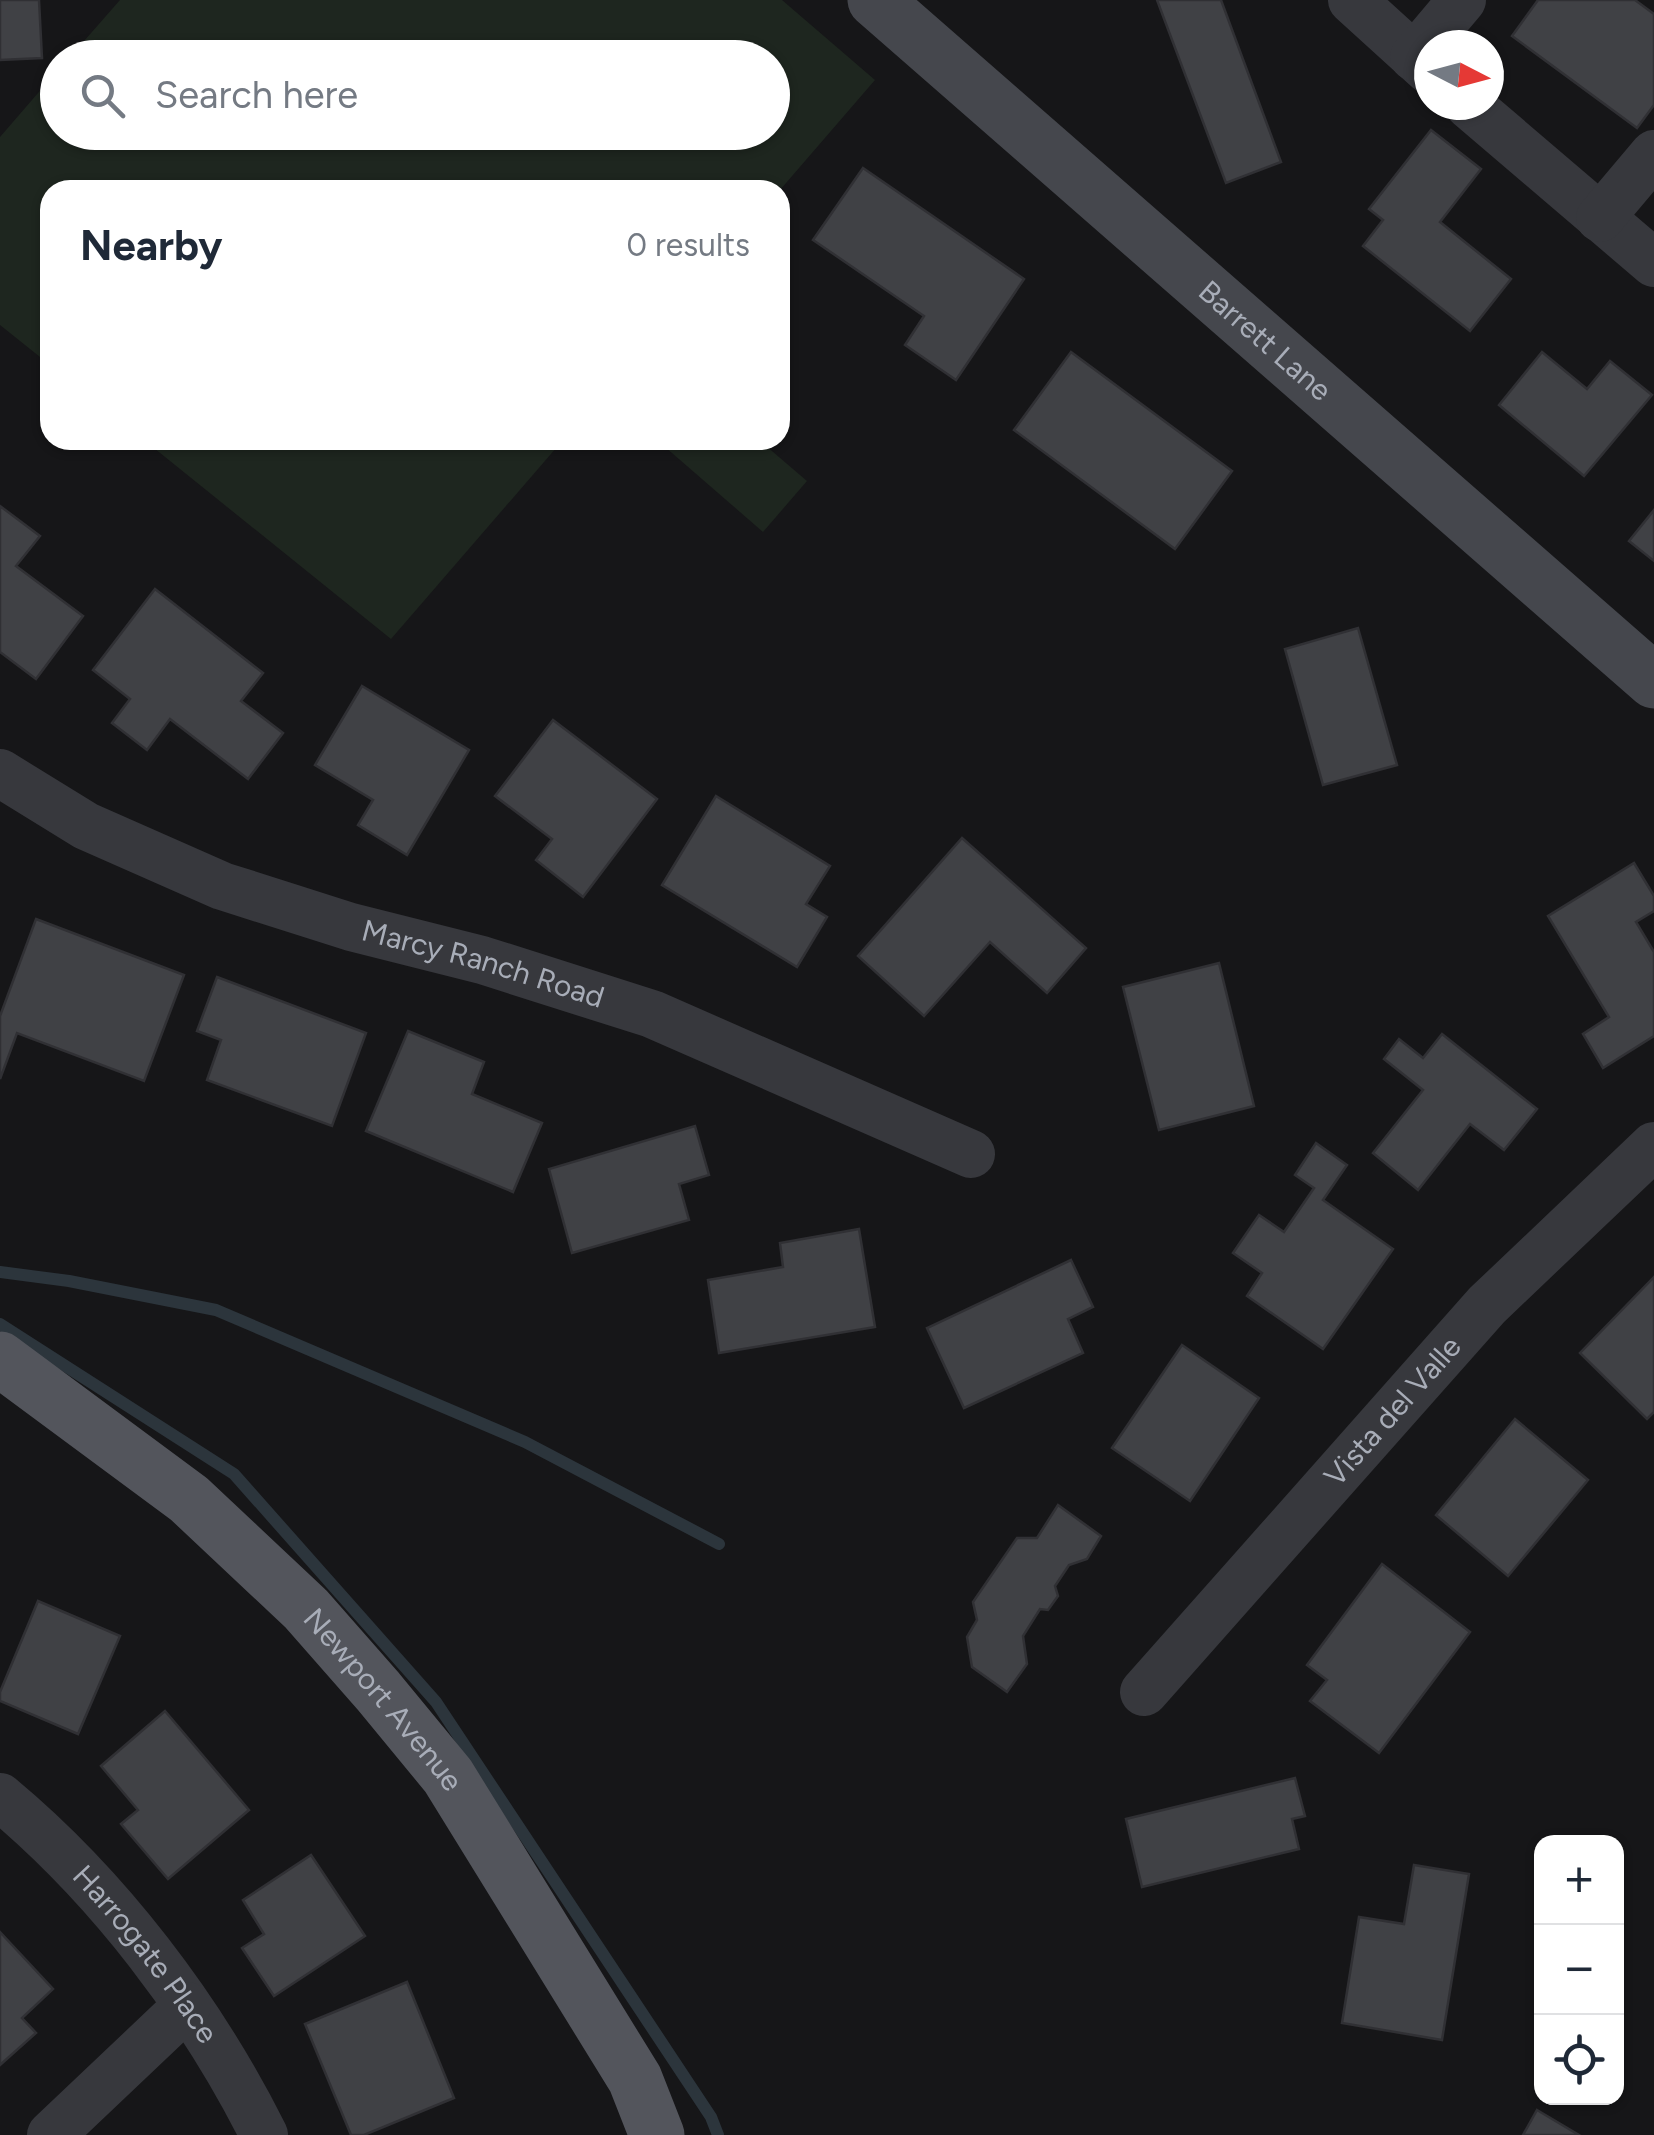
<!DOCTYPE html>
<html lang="en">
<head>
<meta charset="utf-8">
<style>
	:root { --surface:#fff; --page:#f6f6f7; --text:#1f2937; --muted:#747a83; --line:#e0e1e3 }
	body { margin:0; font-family:Figtree,sans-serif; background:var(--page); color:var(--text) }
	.controls { position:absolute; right:30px; bottom:30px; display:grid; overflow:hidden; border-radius:20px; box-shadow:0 2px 8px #0004 }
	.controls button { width:90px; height:90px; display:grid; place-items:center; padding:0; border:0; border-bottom:2px solid var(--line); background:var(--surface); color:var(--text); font:50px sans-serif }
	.compass { position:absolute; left:1414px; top:30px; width:90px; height:90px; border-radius:50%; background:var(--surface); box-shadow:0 2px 8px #0004; rotate:96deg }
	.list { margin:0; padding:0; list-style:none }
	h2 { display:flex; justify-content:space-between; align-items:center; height:130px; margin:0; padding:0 40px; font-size:42px }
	h2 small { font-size:32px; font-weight:400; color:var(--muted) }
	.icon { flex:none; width:55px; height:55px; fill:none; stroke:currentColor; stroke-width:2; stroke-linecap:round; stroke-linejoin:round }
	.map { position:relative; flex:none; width:1654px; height:2135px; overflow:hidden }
	.search { position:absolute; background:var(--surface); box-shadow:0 2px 8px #0004; left:40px; top:40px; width:750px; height:110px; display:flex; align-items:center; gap:25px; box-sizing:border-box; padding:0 35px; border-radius:55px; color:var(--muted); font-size:38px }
	.panel { position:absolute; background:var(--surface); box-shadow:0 2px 8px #0004; left:40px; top:180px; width:750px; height:270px; border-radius:30px }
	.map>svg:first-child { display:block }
	.green { fill:#1e261f }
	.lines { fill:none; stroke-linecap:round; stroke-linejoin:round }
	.stream { stroke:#2c353c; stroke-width:12 }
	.building { fill:#404145; stroke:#303034; stroke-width:2.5 }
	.street { stroke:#37383d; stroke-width:48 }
	.secondary { stroke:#45474d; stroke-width:55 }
	.primary { stroke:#53555c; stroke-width:55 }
	.labels { text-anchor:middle; stroke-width:8; stroke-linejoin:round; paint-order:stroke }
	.street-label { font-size:30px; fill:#a8adb8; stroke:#111113 }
</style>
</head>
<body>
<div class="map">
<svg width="1654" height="2135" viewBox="0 0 1654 2135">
	<rect width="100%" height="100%" fill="#161618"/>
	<g class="green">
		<path d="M120 0H782L875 80 780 190H50V365L0 325V137L57 71 58 132H772V58L70 57Z"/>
		<path d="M144 440H563L391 639Z"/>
		<path d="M657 440H759L807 481 763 532Z"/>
	</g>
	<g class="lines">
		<g class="stream">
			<path d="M0 1272 69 1281 216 1310 525 1442 719 1544"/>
			<path d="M0 1324 234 1474 436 1702 711 2117 718 2135"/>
		</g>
	</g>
	<g class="building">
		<path d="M0 0H39L42 58 0 60Z"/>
		<path d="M1157 0H1221L1281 162 1226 183Z"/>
		<path d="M1538 0H1635L1654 14V105L1637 128 1512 36Z"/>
		<path d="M1431 130 1481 169 1440 222 1511 279 1470 331 1363 246 1383 220 1369 209Z"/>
		<path d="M863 168 1024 279 956 380 905 345 924 316 813 240Z"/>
		<path d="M1071 352 1232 471 1175 549 1014 430Z"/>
		<path d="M1542 352 1587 389 1610 361 1652 395 1584 476 1499 405Z"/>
		<path d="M0 506 40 536 16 566 83 616 36 679 0 652Z"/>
		<path d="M1654 510V561L1629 541Z"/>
		<path d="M155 589 263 673 241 701 283 733 248 779 170 719 147 750 112 723 130 699 93 670Z"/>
		<path d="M1358 628 1397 765 1323 785 1285 649Z"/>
		<path d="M362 686 469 750 407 855 358 825 373 800 315 765Z"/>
		<path d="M553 720 657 799 583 897 536 860 552 839 495 796Z"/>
		<path d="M716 796 830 866 806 904 827 917 797 967 662 885Z"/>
		<path d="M962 838 1086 948 1047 993 990 942 924 1016 858 956Z"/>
		<path d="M1634 863 1654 896V911L1636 922 1654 952V1036L1603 1068 1583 1034 1609 1017 1548 916Z"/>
		<path d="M36 919 184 975 144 1081 17 1033 0 1079V1016Z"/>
		<path d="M1219 963 1254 1106 1159 1130 1123 987Z"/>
		<path d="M217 977 366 1033 332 1126 207 1080 221 1040 197 1031Z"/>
		<path d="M408 1031 484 1062 472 1094 542 1123 513 1192 366 1131Z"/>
		<path d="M1442 1034 1537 1109 1504 1150 1470 1124 1418 1190 1373 1153 1423 1090 1384 1059 1399 1039 1423 1058Z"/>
		<path d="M695 1126 709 1175 679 1184 689 1220 572 1253 549 1169Z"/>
		<path d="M1316 1143 1347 1165 1323 1200 1393 1249 1323 1349 1247 1296 1262 1273 1233 1253 1259 1215 1284 1232 1314 1188 1295 1175Z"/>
		<path d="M859 1229 875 1327 719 1353 708 1280 783 1267 780 1243Z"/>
		<path d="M1071 1260 1093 1307 1068 1319 1083 1353 964 1408 927 1328Z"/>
		<path d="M1654 1277V1412L1647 1419 1580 1353Z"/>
		<path d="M1182 1345 1259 1398 1190 1501 1112 1448Z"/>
		<path d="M1515 1419 1588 1480 1508 1576 1436 1515Z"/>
		<path d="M1058 1505 1101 1536 1087 1559 1069 1565 1055 1586 1058 1596 1048 1610 1040 1609 1023 1636 1027 1664 1007 1692 972 1667 967 1637 977 1620 973 1602 1017 1538H1037Z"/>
		<path d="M1382 1564 1470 1632 1379 1753 1310 1701 1327 1680 1307 1665Z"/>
		<path d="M38 1601 120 1636 78 1734 0 1701V1692Z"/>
		<path d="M165 1711 249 1810 168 1879 121 1824 138 1810 101 1766Z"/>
		<path d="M1295 1778 1305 1816 1292 1819 1299 1849 1142 1887 1126 1819Z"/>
		<path d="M311 1855 365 1936 274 1996 242 1948 264 1934 243 1900Z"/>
		<path d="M1414 1865 1469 1874 1442 2040 1342 2023 1359 1917 1404 1924Z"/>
		<path d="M0 1932 53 1989 22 2018 36 2033 0 2065Z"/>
		<path d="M407 1982 454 2098 364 2135H351L305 2024Z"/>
		<path d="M1537 2110 1579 2135H1523Z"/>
	</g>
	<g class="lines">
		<g class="street">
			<path d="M1352 0 1429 70"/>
			<path d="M1414 57 1462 0"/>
			<path d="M1469 105 1654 263"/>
			<path d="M1600 218 1654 154"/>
			<path id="s1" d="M0 773 86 826 222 886 351 927 482 960 652 1014 971 1154"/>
			<path id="s2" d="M1144 1692 1487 1305 1654 1146"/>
			<path id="s3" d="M0 1797C108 1887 201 2009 264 2135"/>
			<path d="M51 2135 187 2006"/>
		</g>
		<path class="secondary" id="s4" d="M875 0 1654 681"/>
		<path class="primary" id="s5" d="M0 1359 189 1499 306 1609 378 1691 448 1776 635 2079 657 2135"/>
	</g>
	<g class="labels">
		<g class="street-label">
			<text dy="10" stroke="none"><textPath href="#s4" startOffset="518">Barrett Lane</textPath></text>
			<text dy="10" stroke="none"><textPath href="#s1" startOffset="522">Marcy Ranch Road</textPath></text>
			<text dy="10" stroke="none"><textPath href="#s2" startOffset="375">Vista del Valle</textPath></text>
			<text dy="10" stroke="none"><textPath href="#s5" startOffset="515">Newport Avenue</textPath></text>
			<text dy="10" stroke="none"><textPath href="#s3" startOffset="215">Harrogate Place</textPath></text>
		</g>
	</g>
</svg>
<div class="controls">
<button>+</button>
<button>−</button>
<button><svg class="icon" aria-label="locate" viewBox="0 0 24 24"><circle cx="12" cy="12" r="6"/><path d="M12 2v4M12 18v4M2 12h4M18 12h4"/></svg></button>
</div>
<svg class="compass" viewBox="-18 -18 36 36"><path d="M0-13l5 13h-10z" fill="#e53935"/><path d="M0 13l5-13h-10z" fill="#747a83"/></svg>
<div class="search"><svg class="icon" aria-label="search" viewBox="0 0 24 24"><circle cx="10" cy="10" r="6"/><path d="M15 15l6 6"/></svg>Search here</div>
<section class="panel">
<h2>Nearby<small>0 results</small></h2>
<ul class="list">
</ul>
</section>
</div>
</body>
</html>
